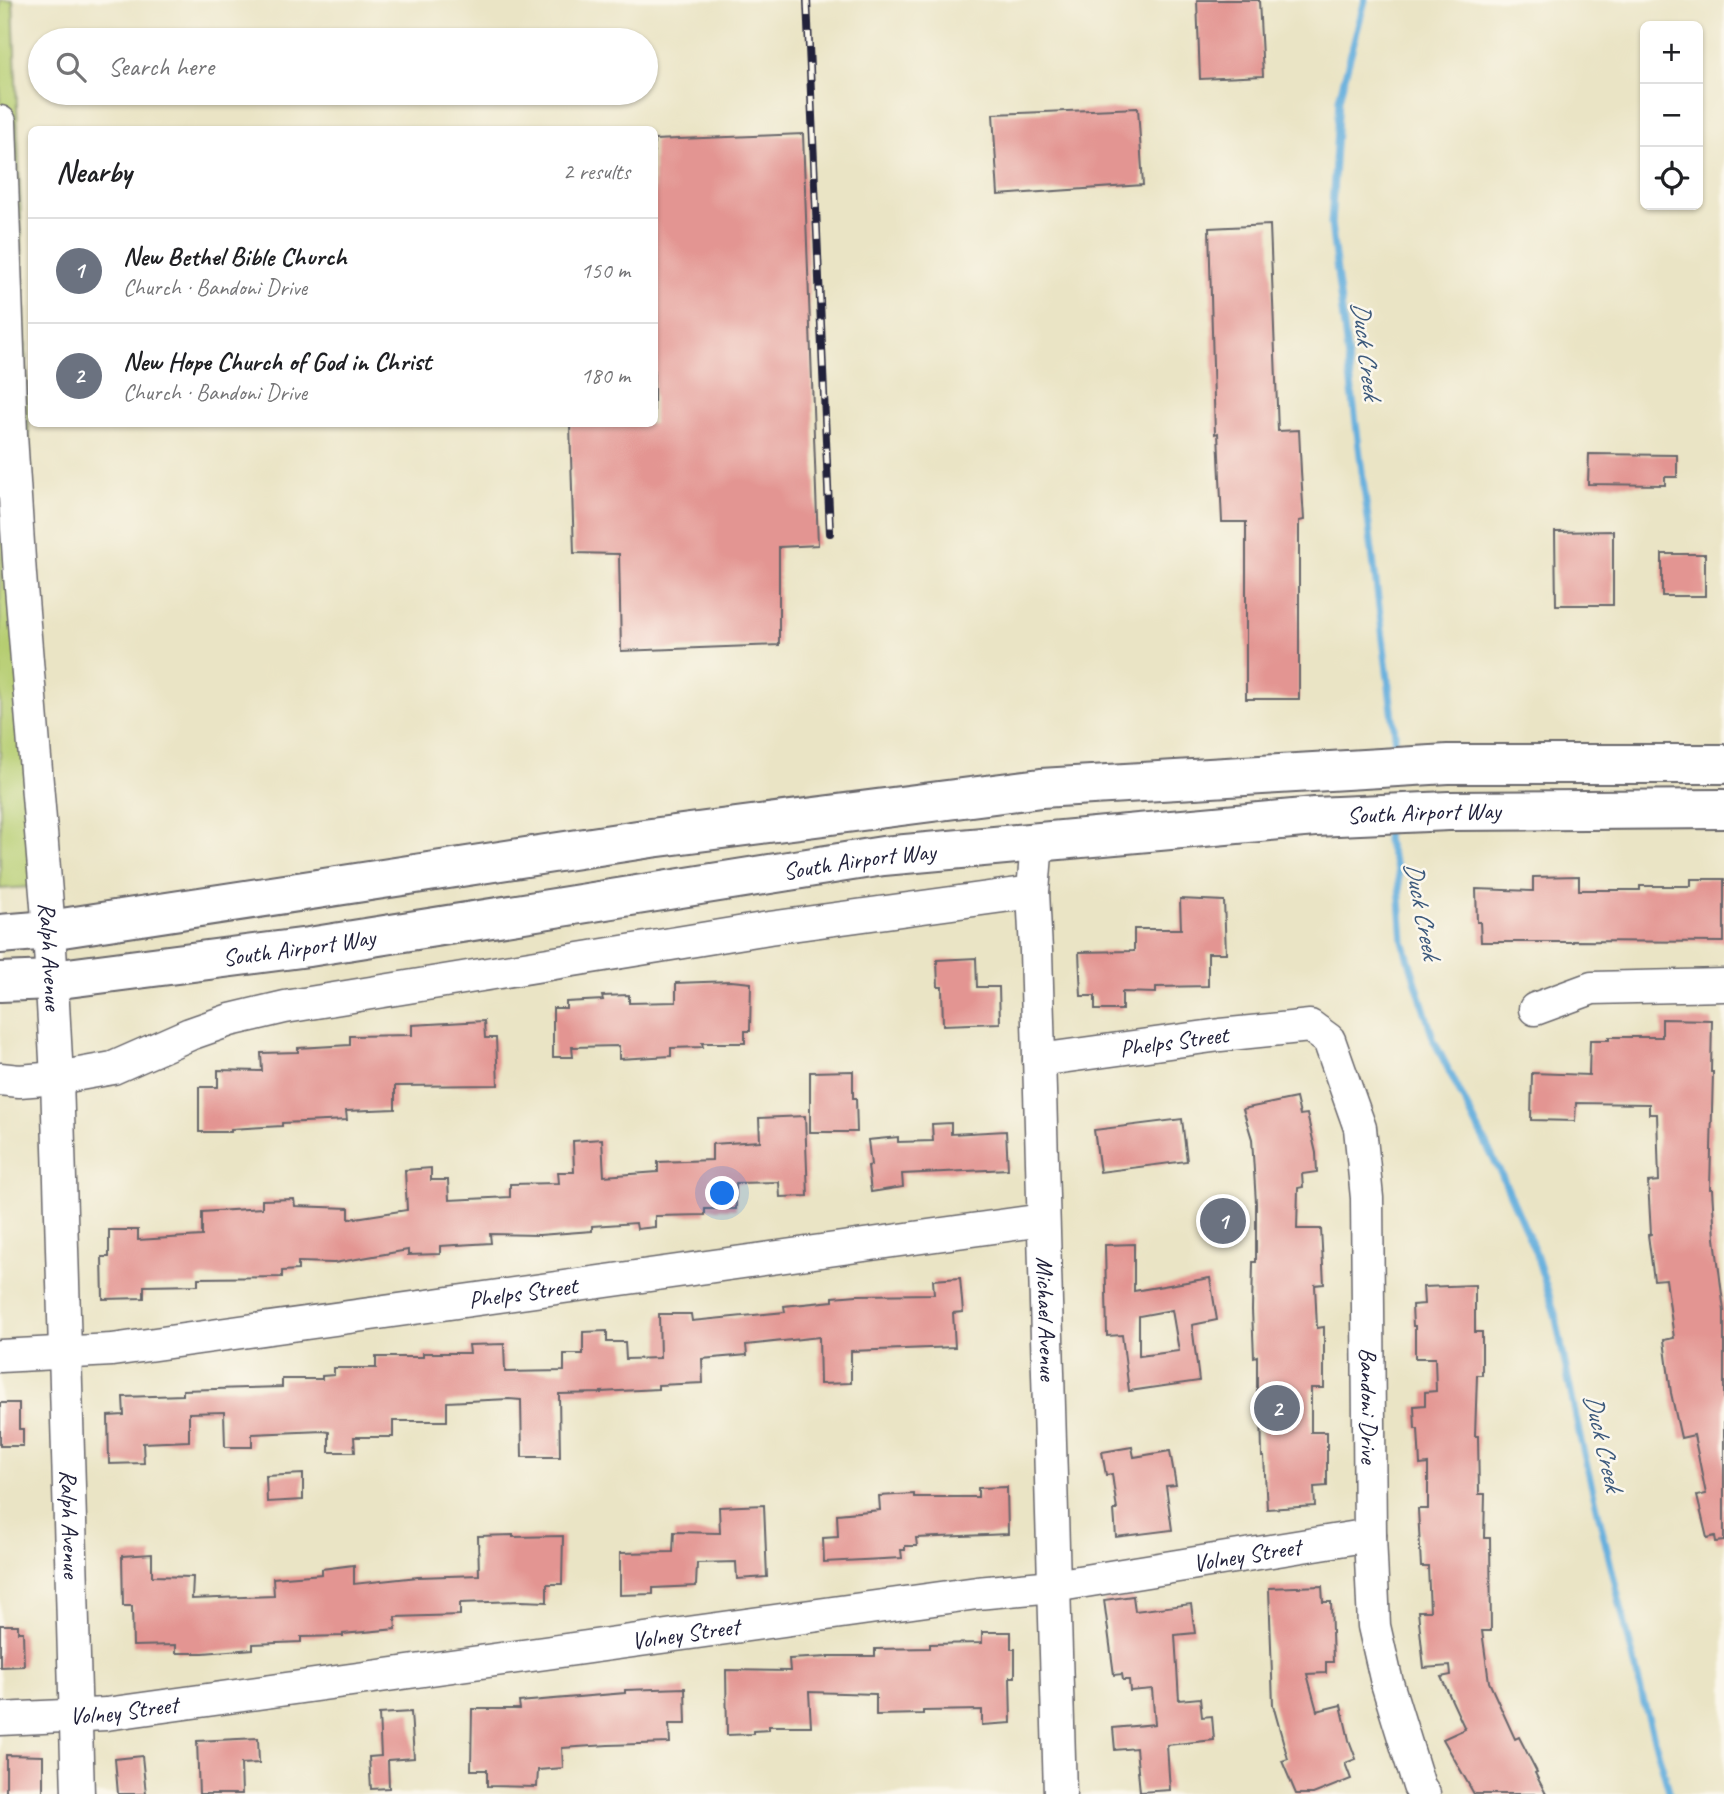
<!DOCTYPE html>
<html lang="en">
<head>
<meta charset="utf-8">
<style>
	:root { --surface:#fff; --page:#f6f6f6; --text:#202124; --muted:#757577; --line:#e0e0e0; --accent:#1a73e8 }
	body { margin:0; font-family:Caveat,sans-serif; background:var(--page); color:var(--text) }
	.controls { position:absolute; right:21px; top:21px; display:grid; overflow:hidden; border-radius:10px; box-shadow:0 2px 5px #0004 }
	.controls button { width:63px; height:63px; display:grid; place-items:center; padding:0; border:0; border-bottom:2px solid var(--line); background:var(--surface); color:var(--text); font:35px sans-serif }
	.you { position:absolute; left:723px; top:1194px; width:24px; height:24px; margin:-18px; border:5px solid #fff; border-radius:50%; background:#1a73e8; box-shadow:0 0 0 10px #1a73e833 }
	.badge { display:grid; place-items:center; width:46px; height:46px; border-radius:50%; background:var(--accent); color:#fff; font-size:23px; font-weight:700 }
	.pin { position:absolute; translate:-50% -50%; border:4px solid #fff; box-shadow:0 2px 7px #0006 }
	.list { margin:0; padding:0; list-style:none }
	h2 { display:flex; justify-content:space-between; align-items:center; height:91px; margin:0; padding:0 28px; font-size:30px }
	h2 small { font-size:23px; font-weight:400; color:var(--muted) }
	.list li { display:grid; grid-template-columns:46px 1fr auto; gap:21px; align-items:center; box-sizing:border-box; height:105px; padding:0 28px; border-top:2px solid var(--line) }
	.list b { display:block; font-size:26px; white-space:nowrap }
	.list p { margin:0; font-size:23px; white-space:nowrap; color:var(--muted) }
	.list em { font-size:23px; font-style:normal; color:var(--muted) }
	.icon { flex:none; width:38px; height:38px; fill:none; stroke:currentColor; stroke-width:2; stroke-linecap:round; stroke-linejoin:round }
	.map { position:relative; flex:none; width:1724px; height:1794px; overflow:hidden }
	.search { position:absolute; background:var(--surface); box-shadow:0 2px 5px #0004; left:28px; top:28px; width:630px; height:77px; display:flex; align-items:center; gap:18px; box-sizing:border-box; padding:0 24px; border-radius:38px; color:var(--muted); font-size:26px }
	.panel { position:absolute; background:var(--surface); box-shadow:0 2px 5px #0004; left:28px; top:126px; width:630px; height:301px; border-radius:10px }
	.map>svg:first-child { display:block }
	.grass { fill:#b6cd71; stroke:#6c7856; stroke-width:2 }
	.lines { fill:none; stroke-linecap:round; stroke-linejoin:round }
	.stream { stroke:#65afdd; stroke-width:7 }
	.building { fill:#e39592; fill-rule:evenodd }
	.minor-casing { stroke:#68666b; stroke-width:35 }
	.major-casing { stroke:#68666b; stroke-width:42 }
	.minor { stroke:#fff; stroke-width:32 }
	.major { stroke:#fff; stroke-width:38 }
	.rail-casing { stroke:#22223b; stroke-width:8 }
	.rail { stroke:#fbf7ec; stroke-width:5; stroke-dasharray:16; stroke-linecap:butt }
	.labels { text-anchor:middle; stroke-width:5; stroke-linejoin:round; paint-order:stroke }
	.street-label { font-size:24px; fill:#22223b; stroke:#fbf7ec }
	.water-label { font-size:26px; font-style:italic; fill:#3d5a7c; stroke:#fbf7ec }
</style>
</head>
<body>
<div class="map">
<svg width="1724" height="1794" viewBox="0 0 1724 1794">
	<rect width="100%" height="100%" fill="#fbf7ec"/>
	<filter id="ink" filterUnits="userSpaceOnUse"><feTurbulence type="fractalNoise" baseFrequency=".0143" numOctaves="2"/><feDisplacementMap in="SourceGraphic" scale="14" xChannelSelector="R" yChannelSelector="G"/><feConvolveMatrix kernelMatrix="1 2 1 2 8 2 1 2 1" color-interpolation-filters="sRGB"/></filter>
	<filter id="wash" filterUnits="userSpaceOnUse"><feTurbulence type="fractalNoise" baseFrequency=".00686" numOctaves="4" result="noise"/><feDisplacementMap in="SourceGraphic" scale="28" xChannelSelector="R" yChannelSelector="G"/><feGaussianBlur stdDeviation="1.57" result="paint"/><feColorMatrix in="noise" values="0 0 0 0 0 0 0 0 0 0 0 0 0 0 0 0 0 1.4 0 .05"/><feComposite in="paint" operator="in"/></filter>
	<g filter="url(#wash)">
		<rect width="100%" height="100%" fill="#eae4c5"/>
		<path class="grass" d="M0 0H13L46 886 0 889Z"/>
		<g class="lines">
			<g class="stream">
				<path d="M1365 0 1339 99 1331 224 1395 734 1393 756"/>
				<path d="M1387 823 1386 840 1398 871 1403 941 1434 1041 1502 1176 1535 1251 1555 1314 1580 1437 1643 1699 1670 1794"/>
			</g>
		</g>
		<g id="blocks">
			<g class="building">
				<path d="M1197 0H1259L1263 76 1200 79Z"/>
				<path d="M1138 108 1143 185 998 195 993 114Z"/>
				<path d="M803 134 818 545 779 547V645L621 651 619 554 574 553 570 424H654V140Z"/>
				<path d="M1270 225 1278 431 1299 430 1301 471 1304 520 1299 521V699H1246V522H1222L1218 433 1215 434 1209 228Z"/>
				<path d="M1589 454 1677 455V477H1665V485L1588 484Z"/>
				<path d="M1613 531V605H1556L1555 532Z"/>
				<rect x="1662" y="554" width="43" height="42"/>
				<path d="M1579 876V890H1640V886H1691V879H1724V942L1573 941V942H1481L1480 922H1477L1476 889 1533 891V877Z"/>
				<path d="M1180 899 1224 901 1226 953H1208V986L1156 987V993L1122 992V1010H1095V996H1081L1079 952 1134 951V929H1181Z"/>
				<path d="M976 958 977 987H999L1000 1023 943 1025 942 987H938L937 960Z"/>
				<path d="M731 981 751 983 750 1031H745V1043H702L703 1047 671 1048V1056L619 1059V1046L572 1047 573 1057H553V1008H566V1002L603 1000 602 996 629 995V1003L676 1002V983Z"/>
				<path d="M1662 1019 1712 1020 1711 1072H1713L1710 1189H1712L1715 1238 1724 1311V1541L1716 1542 1715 1536 1707 1538 1697 1496 1706 1494 1694 1435 1681 1438 1671 1393 1664 1340 1674 1338 1666 1279 1654 1280 1648 1235 1651 1234 1648 1182 1659 1181 1657 1114H1649V1104L1576 1103 1575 1121 1531 1120 1532 1073 1589 1075 1590 1040H1609V1037H1662Z"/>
				<path d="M484 1021 485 1038H496L498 1085 395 1086V1109L346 1111 347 1120 282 1123V1126L231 1129V1132H199V1087H218V1070L262 1071 261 1053 298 1052V1048L350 1045V1036L412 1035V1025Z"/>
				<path d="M853 1071V1098H856L857 1132H810V1072Z"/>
				<path d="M1296 1098 1300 1115 1307 1114 1316 1153 1317 1172 1302 1174 1303 1187 1298 1188 1297 1229H1321L1324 1284 1315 1285 1317 1328 1324 1327V1388H1311V1432H1327V1486L1314 1487 1315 1506 1267 1509 1264 1457H1262L1261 1403H1257V1356L1254 1357 1252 1310 1253 1262H1256V1203L1252 1139 1243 1109Z"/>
				<path d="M805 1116 808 1196 780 1197 779 1182 736 1183V1209H705V1215L655 1216V1227L637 1229 636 1223 592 1226V1231L539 1235 490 1234 491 1243 440 1246V1254L408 1255V1250L334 1263 298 1262V1270L282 1271V1277L198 1278V1285L144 1286V1298L103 1299 102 1257H109V1230H138V1240L202 1236V1212L262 1208V1200L294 1199 295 1206 349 1208V1219L407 1210 405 1170 431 1168V1180H448L449 1200 510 1197V1184L559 1183 558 1172H574L573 1141 602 1139 604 1176 658 1172V1162L712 1160V1144L760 1141 759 1118Z"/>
				<path d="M1182 1119 1187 1161 1100 1172 1094 1130Z"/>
				<path d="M951 1123V1134L1006 1131 1008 1169 902 1174 903 1187 871 1192 868 1166 871 1165 868 1140 898 1137V1142L933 1141 932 1124Z"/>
				<path d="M1134 1244V1291L1210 1278 1217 1320 1192 1325 1199 1381 1129 1391 1122 1335 1107 1336 1105 1245ZM1172 1310 1179 1351 1139 1356V1316Z"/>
				<path d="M960 1278 963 1312 953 1313 955 1347 851 1351V1383L820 1384 819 1337 746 1345 747 1355 702 1359 703 1383 658 1385V1389L601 1392V1393L559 1394 560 1457H522L521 1400 509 1399 447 1402V1421H393V1437H354L355 1452H329V1432L323 1431 252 1434V1447H225L224 1412 189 1413V1441L143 1443 144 1463 109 1464 108 1416 124 1415 123 1397 183 1395V1390L282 1387V1379H322V1376L334 1375V1368H376V1357H423V1353H470L469 1345 504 1344 505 1372 564 1371V1354H583V1332L607 1331V1342H625L626 1359 660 1358 659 1314H691L692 1321 785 1312 784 1306 833 1301V1297L857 1295 934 1294 933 1280Z"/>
				<path d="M1475 1285V1332H1482V1375H1477L1475 1436H1478L1479 1494H1485L1484 1538H1490L1491 1631H1482L1489 1682 1515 1739 1519 1737 1537 1772 1535 1773 1546 1794H1474L1443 1739 1465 1729 1441 1677 1451 1675 1450 1666 1424 1668 1418 1611H1430L1428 1567H1421L1418 1509H1428V1464L1420 1465 1418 1429H1415L1414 1406 1425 1405V1392L1436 1391 1435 1358H1415V1326H1413L1412 1305 1424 1304 1423 1287Z"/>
				<path d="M0 1403H19V1429H23V1446H0Z"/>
				<path d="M1132 1447 1134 1457 1170 1451 1176 1485 1166 1486 1172 1530 1116 1537 1114 1510H1117L1112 1474 1106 1475 1102 1452Z"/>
				<path d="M303 1474V1500L267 1502 266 1476Z"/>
				<path d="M1007 1487 1008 1534 916 1538 917 1546H905V1550H901L902 1558 824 1562 823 1538 838 1537 837 1514 880 1510 879 1496 914 1494V1497H978V1488Z"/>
				<path d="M764 1505 767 1577 737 1579 736 1562 697 1563 696 1586 653 1588V1594L620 1595V1553L673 1552 674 1532 720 1533 719 1507Z"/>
				<path d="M513 1535V1537L563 1536 562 1584H547V1602L521 1601 460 1603V1615L395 1617 396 1629 343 1634V1636L301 1637V1642L253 1644V1649L203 1653H176V1645L133 1646 132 1606H123L122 1556 152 1554V1576L193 1577 192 1599 274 1596 273 1578 322 1574V1569L354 1565V1584L418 1577 479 1575 478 1536Z"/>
				<path d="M1322 1586 1323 1602H1331L1333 1662H1326V1673L1307 1674 1317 1711 1341 1705 1349 1740 1356 1759 1345 1763 1351 1779 1313 1794H1296L1282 1761 1288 1759 1273 1705 1269 1588Z"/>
				<path d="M1133 1596 1135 1611 1191 1604 1195 1633 1175 1635 1179 1700 1200 1698 1202 1717 1212 1716 1214 1740 1167 1745 1170 1790 1140 1792 1136 1748 1115 1750 1113 1728 1155 1724 1152 1689 1130 1691 1129 1680H1123L1122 1674 1114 1675 1104 1600Z"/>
				<path d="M0 1625H18V1632H23L24 1666 0 1667Z"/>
				<path d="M982 1632H1011V1649H1015V1677H1010L1011 1723 982 1725V1710L923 1711V1714L876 1715V1694L809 1692 811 1726H769V1730L753 1731V1734L727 1735 726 1670 790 1671 789 1659 828 1657V1656H875V1649L930 1648V1644L982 1643Z"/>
				<path d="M685 1688 686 1724H669L670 1743 608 1745 562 1748 563 1768 538 1770 537 1787 487 1786V1770H471L472 1709H520L519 1702 625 1693V1690Z"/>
				<path d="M411 1712 414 1758 388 1760 389 1788 371 1789 369 1757 381 1756 379 1714Z"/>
				<path d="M258 1738 259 1763 241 1764 242 1794H199L197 1741Z"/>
				<path d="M6 1755 43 1756V1794H6Z"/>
				<path d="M142 1756 146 1794H118L115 1759Z"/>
			</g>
		</g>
	</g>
	<g filter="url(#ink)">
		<use href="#blocks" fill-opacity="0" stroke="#68666b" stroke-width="2"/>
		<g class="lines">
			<g class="minor-casing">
				<g id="minor">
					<path id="s1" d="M0 122 11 435 20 575 49 930 57 1078 78 1794"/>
					<path id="s2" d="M1037 841 1033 892 1036 951 1060 1794"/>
					<path d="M1535 1009 1592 988 1724 985"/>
					<path id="s3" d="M1039 1060 1220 1035 1310 1026 1329 1040 1360 1128 1367 1198 1370 1535 1374 1626 1387 1683 1419 1786 1424 1794"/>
					<path d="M0 1079 19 1081 57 1078 113 1068 190 1034 230 1020 285 1007 769 928 1033 892"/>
					<path id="s4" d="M0 1356 112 1350 1043 1220"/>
					<path id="s5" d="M0 1719 106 1714 977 1593 1054 1586 1370 1535"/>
				</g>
			</g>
			<g class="major-casing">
				<g id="major">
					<path d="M0 934 49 930 651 838 1041 788 1448 764H1724"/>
					<path id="s6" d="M0 982 52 980 309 947 883 856 1315 817 1449 811 1724 809"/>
				</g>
			</g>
			<use href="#minor" class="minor"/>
			<use href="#major" class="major"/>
			<g class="rail-casing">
				<path id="rail" d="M807 0 830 533"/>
			</g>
			<use href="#rail" class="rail"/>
		</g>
	</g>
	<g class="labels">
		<g class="street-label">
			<text dy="8" stroke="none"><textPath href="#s6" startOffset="1435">South Airport Way</textPath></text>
			<text dy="8" stroke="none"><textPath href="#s6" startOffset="868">South Airport Way</textPath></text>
			<text dy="8" stroke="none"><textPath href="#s6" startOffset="301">South Airport Way</textPath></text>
			<text dy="8" stroke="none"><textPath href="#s1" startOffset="836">Ralph Avenue</textPath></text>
			<text dy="8" stroke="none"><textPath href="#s3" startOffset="136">Phelps Street</textPath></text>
			<text dy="8" stroke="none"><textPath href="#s4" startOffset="527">Phelps Street</textPath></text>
			<text dy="8" stroke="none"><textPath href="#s2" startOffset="478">Michael Avenue</textPath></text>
			<text dy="8" stroke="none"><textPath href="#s3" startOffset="668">Bandoni Drive</textPath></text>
			<text dy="8" stroke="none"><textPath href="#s1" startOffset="1404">Ralph Avenue</textPath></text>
			<text dy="8" stroke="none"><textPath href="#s5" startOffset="1258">Volney Street</textPath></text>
			<text dy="8" stroke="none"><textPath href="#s5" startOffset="691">Volney Street</textPath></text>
			<text dy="8" stroke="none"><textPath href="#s5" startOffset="124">Volney Street</textPath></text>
		</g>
		<g class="water-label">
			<text transform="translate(1367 350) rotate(83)" y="9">Duck Creek</text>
			<text transform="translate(1423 910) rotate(79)" y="9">Duck Creek</text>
			<text transform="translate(1604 1442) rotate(77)" y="9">Duck Creek</text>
		</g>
	</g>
</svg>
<div class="controls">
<button>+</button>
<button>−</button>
<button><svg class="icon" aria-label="locate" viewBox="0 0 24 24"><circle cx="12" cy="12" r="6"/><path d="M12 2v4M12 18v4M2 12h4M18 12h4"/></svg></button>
</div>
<div class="you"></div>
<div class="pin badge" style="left:1223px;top:1221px;background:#6b7280">1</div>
<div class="pin badge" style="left:1277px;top:1408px;background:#6b7280">2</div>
<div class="search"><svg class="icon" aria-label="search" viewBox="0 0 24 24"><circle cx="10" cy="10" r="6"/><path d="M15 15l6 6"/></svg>Search here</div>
<section class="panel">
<h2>Nearby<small>2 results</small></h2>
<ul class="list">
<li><span class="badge" style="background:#6b7280">1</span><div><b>New Bethel Bible Church</b><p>Church · Bandoni Drive</p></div><em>150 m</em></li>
<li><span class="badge" style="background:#6b7280">2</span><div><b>New Hope Church of God in Christ</b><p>Church · Bandoni Drive</p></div><em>180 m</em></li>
</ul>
</section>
</div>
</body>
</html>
